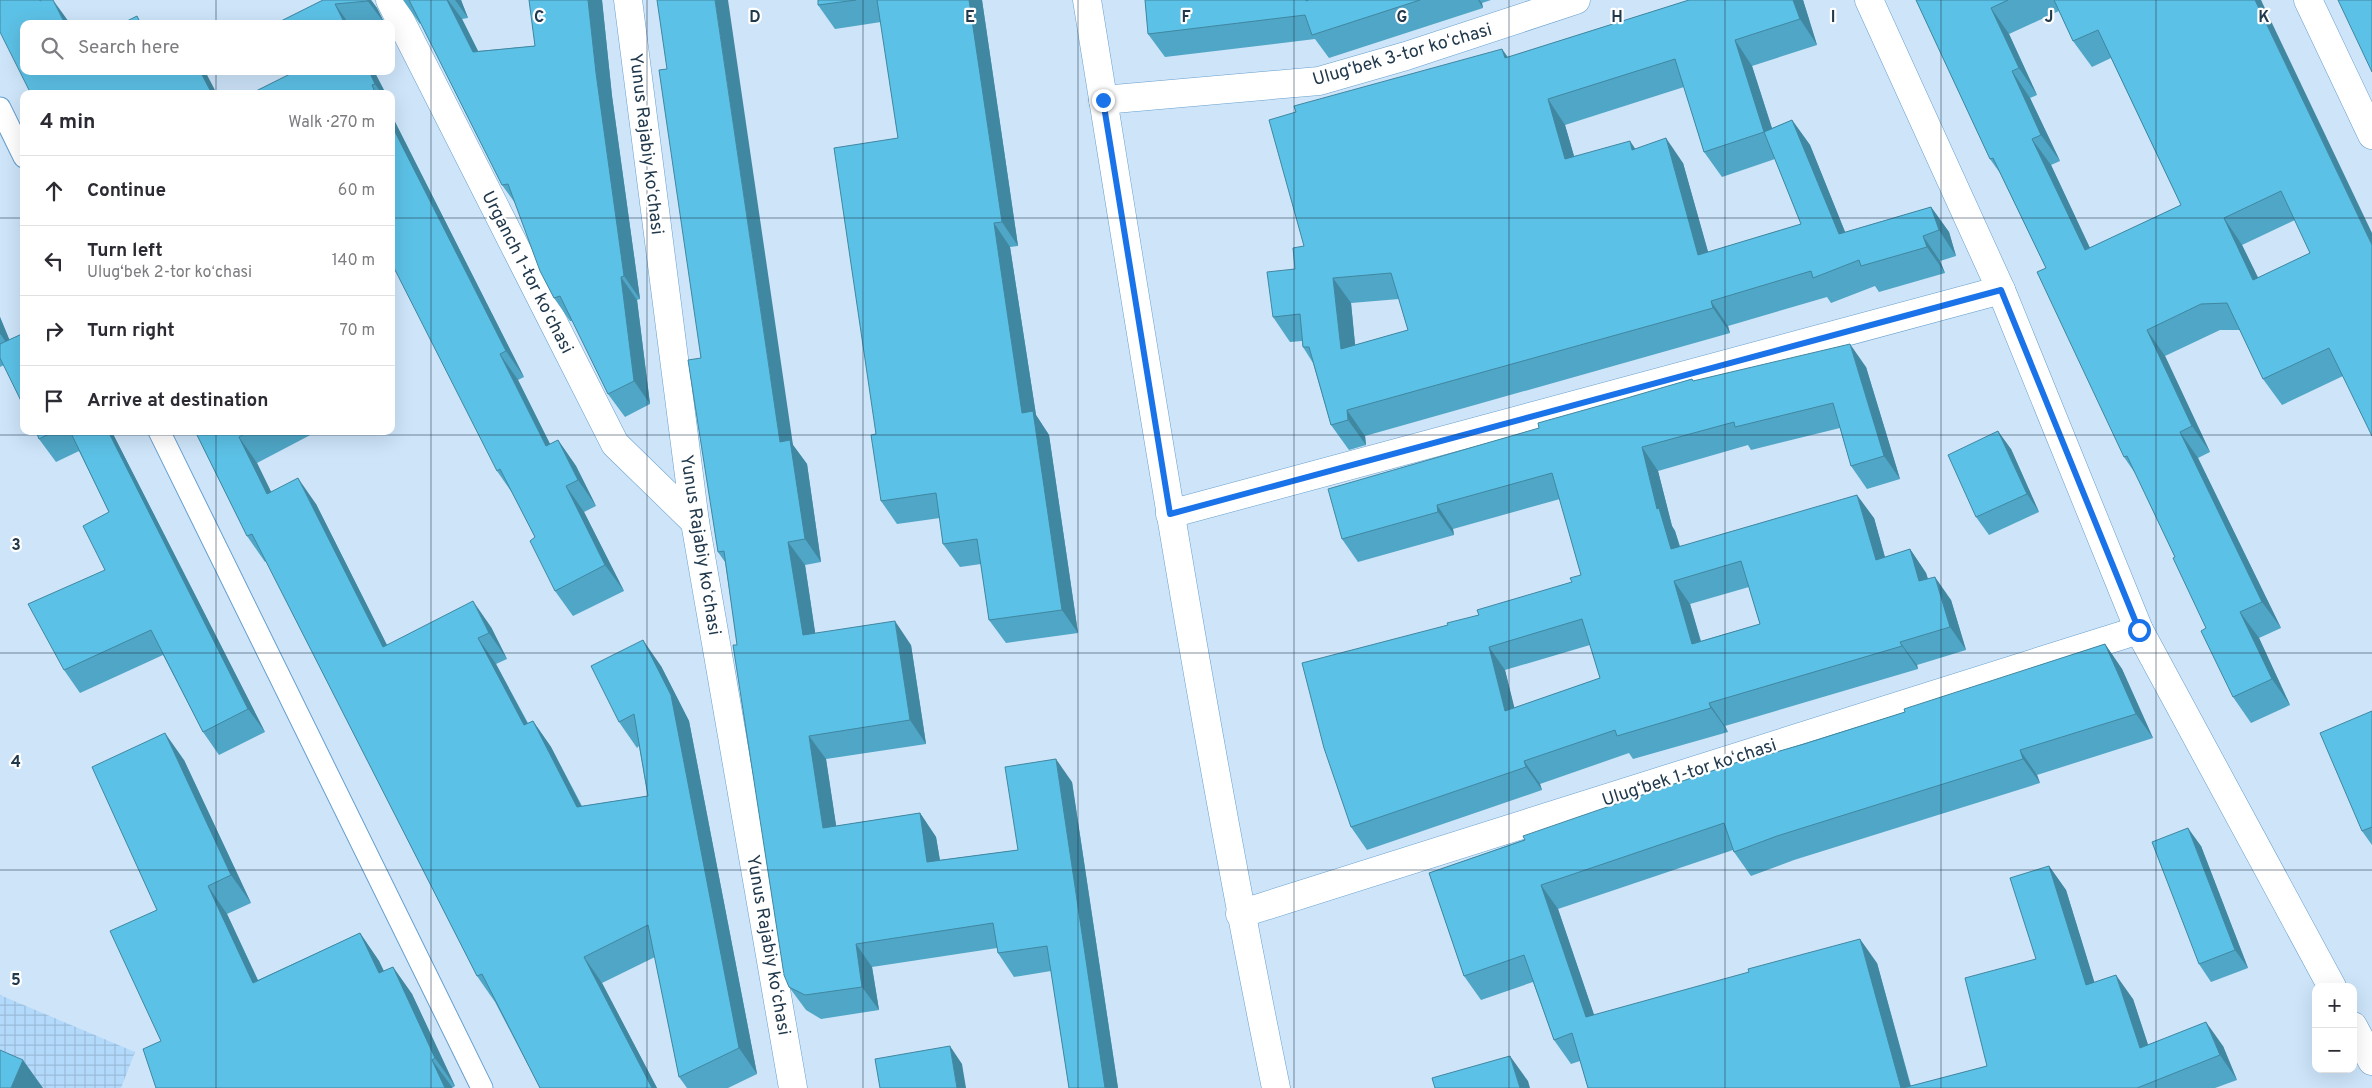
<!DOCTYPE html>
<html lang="en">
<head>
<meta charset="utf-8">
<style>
	:root { --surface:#fff; --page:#f7f7f7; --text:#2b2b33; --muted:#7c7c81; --line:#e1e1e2 }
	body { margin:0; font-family:Overpass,sans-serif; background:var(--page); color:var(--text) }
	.controls { position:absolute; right:15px; bottom:15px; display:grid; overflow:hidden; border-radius:10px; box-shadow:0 5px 20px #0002 }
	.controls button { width:45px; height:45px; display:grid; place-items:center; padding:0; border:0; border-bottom:1px solid var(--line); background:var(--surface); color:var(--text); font:25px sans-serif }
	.stop { position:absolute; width:15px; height:15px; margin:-11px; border:4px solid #1a73e8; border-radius:50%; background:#fff }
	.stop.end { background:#1a73e8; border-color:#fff; box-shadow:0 1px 5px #0008 }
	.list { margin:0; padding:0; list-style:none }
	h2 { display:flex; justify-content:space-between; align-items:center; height:65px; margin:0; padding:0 20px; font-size:21px }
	h2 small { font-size:16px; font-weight:400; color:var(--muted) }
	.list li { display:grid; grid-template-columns:32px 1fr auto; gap:15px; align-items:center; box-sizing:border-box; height:70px; padding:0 20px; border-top:1px solid var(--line) }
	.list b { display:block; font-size:19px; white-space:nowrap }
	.list p { margin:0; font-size:16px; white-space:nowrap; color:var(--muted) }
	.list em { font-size:16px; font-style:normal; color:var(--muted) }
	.icon { flex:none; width:28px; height:28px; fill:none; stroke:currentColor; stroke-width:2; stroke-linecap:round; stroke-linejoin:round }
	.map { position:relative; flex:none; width:2372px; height:1088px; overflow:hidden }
	.search { position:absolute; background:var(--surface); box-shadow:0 5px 20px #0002; left:20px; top:20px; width:375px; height:55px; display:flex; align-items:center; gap:12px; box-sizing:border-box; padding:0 18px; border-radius:10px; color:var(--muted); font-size:19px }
	.panel { position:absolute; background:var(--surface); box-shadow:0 5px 20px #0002; left:20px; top:90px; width:375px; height:345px; border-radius:10px }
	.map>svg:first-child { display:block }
	.industrial { fill:url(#industrial-grid) }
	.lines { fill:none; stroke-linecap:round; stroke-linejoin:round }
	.lane-casing { stroke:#669fce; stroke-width:23 }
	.street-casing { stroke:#669fce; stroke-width:29 }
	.lane { stroke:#fff; stroke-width:21 }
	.street { stroke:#fff; stroke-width:28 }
	.wall { fill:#4fa6c6; fill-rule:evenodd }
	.shaded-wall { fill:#4087a1 }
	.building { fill:#5cc1e6; stroke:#4087a1; fill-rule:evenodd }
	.route { stroke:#1a73e8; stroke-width:6 }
	.grid { fill:none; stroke:#21394c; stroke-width:1; stroke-opacity:0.55 }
	.labels { text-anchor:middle; stroke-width:4.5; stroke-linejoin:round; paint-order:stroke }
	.street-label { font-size:18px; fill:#21394c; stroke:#fff }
	.grid-label { font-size:16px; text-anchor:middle; font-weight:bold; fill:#21394c; stroke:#fff; stroke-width:4.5; stroke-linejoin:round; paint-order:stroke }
</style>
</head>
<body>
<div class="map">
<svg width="2372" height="1088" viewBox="0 0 2372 1088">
	<defs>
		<pattern id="industrial-grid" width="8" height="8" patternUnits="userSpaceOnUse" patternTransform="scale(1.25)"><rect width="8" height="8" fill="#b4dafb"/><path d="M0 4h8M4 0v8" fill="none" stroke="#9abcd9"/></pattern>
	</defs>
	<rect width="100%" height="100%" fill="#cde4f9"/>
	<path class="industrial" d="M0 995 135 1052 121 1088H0Z"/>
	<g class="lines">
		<g class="lane-casing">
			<g id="lane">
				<path d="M0 108 24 157"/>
				<path d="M159 431 482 1088"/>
			</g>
		</g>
		<g class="street-casing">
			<g id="street">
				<path d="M390 0 615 444 695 522"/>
				<path d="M628 0 695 522 793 1088"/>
				<path d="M1087 0C1146 363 1202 727 1276 1088"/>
				<path d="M1869 0 2001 290 2139 630 2332 987"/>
				<path d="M2308 0 2372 135"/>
				<path d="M1103 100 1319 81 1406 56 1576 0"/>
				<path d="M1170 514 2001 290"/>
				<path d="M1240 914 2139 630"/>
				<path d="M2353 1026 2372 1061"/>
			</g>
		</g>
		<use href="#lane" class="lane"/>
		<use href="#street" class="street"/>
	</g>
	<g class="wall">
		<path d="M323 0H371L377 8 385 24H275Z"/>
		<path d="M403 0H461L468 18 462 19 478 51 535 46 529 0H602L612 96 640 299 637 300 650 404 625 417 608 394 573 321H570L554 298 515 203 502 185 421 23 420 24Z"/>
		<path d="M818 0H982L1018 246 1010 247 1036 415 1049 435 1078 633 1006 643 989 620 981 564 960 567 943 544 940 518 897 524 881 501 876 434 898 138 881 22 835 29 818 5Z"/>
		<path d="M1145 0H1491L1482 3 1483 8 1329 58 1315 39 1165 57 1148 34Z"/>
		<path d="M1689 0H1803L1817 45 1752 66 1772 128 1792 120 1810 145 1845 232 1931 207 1949 232 1956 256 1940 261 1945 273 1879 292 1875 286 1831 303 1827 297 1728 326 1730 333 1365 436 1366 445 1349 450 1331 425 1313 363 1303 347 1302 341 1290 342 1273 317 1295 269 1304 246 1508 57ZM1684 87 1704 152 1722 177 1775 159 1801 224 1708 252 1683 163 1635 149 1574 156 1565 125ZM1399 299 1408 330 1355 345 1351 303Z"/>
		<path d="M1916 0H2261L2343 376 2282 405 2263 379 2240 330H2220L2165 356 2210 452 2198 458 2281 628 2259 638 2290 705 2251 723 2233 697 2206 628 2175 557 2137 476 2124 457 2046 268 2000 173 1990 159ZM2059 11 2073 41 2092 67 2111 58 2181 205 2090 248 2051 165 2060 161 2030 98 2037 95 2009 34ZM2295 220 2310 253 2258 278 2242 245Z"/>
		<path d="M667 69 793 445 807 464 821 562 805 565 815 633 911 645 926 744 826 759 836 826 920 813 936 837 940 860 1018 850 1072 782 1118 1088H1069L1051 971 1014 977 998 953 997 948 872 967 879 1010 821 1019 806 1010 789 987 725 562 718 552 701 358Z"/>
		<path d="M291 71H374L386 94H250L292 73Z"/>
		<path d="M391 114 524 377 518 380 550 444 558 440 576 466 596 506 584 512 624 591 573 616 555 591 535 537 513 494 497 471Z"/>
		<path d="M0 317 9 340 4 365 0 367Z"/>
		<path d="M1866 367 1900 479 1867 489 1851 466 1840 428 1751 450 1748 445 1658 471 1672 526 1675 531 1680 546 1874 518 1885 557 1910 549 1926 573 1928 579 1951 600 1966 650 1917 665 1918 669 1725 726 1728 732 1633 759 1629 753 1540 784 1542 790 1367 850 1351 827 1448 625 1479 615 1572 582 1581 575 1560 499 1453 529 1454 535 1358 562 1342 539 1539 428 1692 379 1693 381ZM1749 587 1760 624 1701 641 1690 604ZM1590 645 1600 678 1514 708 1505 670Z"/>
		<path d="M36 431H119L113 434 265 732 219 755 203 732 163 655 80 693 64 670 105 570 109 512 79 451 56 462 39 439Z"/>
		<path d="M195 431H318L257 463 271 492 316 504 387 645 491 627 507 659 496 664 528 723 533 721 551 747 582 806 648 796 639 746 637 748 619 722 661 666 689 721 757 1074 728 1088H687L679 1077 655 957 602 983 657 1088H540L495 1002 477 976 266 561 265 562 247 536Z"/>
		<path d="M2011 449 2039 512 1989 535 1976 517Z"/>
		<path d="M2105 644 2122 669 2153 738 2037 775 2040 783 1794 860 1751 876 1734 852 1733 850 1558 909 1594 1015 1877 963 1911 1086 1987 1066 2036 959 2049 866 2066 890 2094 982 2133 999 2148 1045 2223 1046 2237 1080 2215 1088H1588L1580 1061 1571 1064 1554 1040 1533 982 1481 1000 1464 976 1429 873 1760 757 1905 712Z"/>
		<path d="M2372 711V845L2362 831Z"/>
		<path d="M184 760 251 903 227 914 258 980 360 933 379 961 384 971 393 967 412 994 455 1086 452 1088H156L161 1041 157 910Z"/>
		<path d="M2201 846 2248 968 2211 982 2199 964Z"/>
	</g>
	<g class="shaded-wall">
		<path d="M53 0 69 22 70 24H65Z"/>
		<path d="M367 0H371L377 8 385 24Z"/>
		<path d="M447 0H448L462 19 490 75 473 52Z"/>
		<path d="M455 0H461L468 18Z"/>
		<path d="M588 0H602L612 96 640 299 624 276 596 73Z"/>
		<path d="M715 0H728L793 445 807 464 821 562 805 539 780 442Z"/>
		<path d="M969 0H982L1018 246 1002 222Z"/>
		<path d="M1478 0H1479L1482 3 1483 8Z"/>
		<path d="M1793 0H1803L1817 45 1800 19Z"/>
		<path d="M2255 0H2261L2372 233V245Z"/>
		<path d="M335 4 349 24H345Z"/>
		<path d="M1991 8 2009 34 2037 95 2019 68Z"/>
		<path d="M1735 40 1752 66 1781 157 1764 132Z"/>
		<path d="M1502 49 1520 74 1505 58Z"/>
		<path d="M200 71H205L217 94H212Z"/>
		<path d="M369 71H374L386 94H382L375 84Z"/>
		<path d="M2012 71 2030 98 2060 161 2041 135Z"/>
		<path d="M1548 99 1565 125 1582 184 1565 159Z"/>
		<path d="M391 114 524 377 506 351 391 124Z"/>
		<path d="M1792 120 1810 145 1856 259 1839 234Z"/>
		<path d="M1666 138 1683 163 1716 280 1698 255Z"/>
		<path d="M2032 139 2051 165 2103 276 2085 250Z"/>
		<path d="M1630 141 1647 166 1632 150Z"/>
		<path d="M1931 207 1949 232 1956 256 1939 230Z"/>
		<path d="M2224 218 2242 245 2272 306 2253 280Z"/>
		<path d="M994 223 1010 247 1036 415 1049 435 1078 633 1062 610 1022 413Z"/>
		<path d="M1923 236 1940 261 1945 273 1927 247Z"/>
		<path d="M621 277 637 300 650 404 634 381Z"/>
		<path d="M1333 278 1351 303 1358 374 1341 349Z"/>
		<path d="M1711 301 1728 326 1730 333 1713 308Z"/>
		<path d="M0 317 18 360 1 335 0 334Z"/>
		<path d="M2147 330 2165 356 2210 452 2192 426Z"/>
		<path d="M1850 344 1866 367 1900 479 1884 456Z"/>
		<path d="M500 354 518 380 564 472 546 446Z"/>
		<path d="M1347 410 1365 436 1366 445 1348 420Z"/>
		<path d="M108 431H112L113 434 265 732 248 709Z"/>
		<path d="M1998 431 2011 449 2039 512 2027 494Z"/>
		<path d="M2180 432 2198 458 2281 628 2262 602Z"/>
		<path d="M239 437 257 463 285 520 267 494Z"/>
		<path d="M558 440 576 466 596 506 578 480Z"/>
		<path d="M1642 447 1658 471 1672 526 1675 531 1687 572 1671 549 1657 509Z"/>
		<path d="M298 478 316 504 401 673 383 647Z"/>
		<path d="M566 486 584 512 624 591 605 565Z"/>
		<path d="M1857 495 1874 518 1892 583 1876 560Z"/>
		<path d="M1437 505 1453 529 1454 535 1438 512Z"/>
		<path d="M788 542 805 565 819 658 803 635Z"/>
		<path d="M1910 549 1926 573 1936 605 1919 581Z"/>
		<path d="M1935 577 1951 600 1966 650 1950 627Z"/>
		<path d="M1674 581 1690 604 1708 667 1692 644Z"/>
		<path d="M473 601 491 627 507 659 489 633Z"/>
		<path d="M2240 612 2259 638 2290 705 2272 679Z"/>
		<path d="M895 621 911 645 926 744 910 720Z"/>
		<path d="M478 638 496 664 542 751 524 725Z"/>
		<path d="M643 640 661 666 689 721 757 1074 739 1048Z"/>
		<path d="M1900 642 1917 665 1918 669 1902 646Z"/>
		<path d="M2105 644 2122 669 2153 738 2136 714Z"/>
		<path d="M1489 647 1505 670 1521 734 1505 711Z"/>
		<path d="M1709 703 1725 726 1728 732 1711 708Z"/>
		<path d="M533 721 551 747 595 833 577 807Z"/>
		<path d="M165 733 184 760 251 903 231 875Z"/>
		<path d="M809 736 826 759 840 851 823 828Z"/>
		<path d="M2020 750 2037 775 2040 783 2023 759Z"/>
		<path d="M1056 759 1072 782 1118 1088H1105Z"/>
		<path d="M1524 761 1540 784 1542 790 1526 767Z"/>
		<path d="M920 813 936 837 944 885 927 862Z"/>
		<path d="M2188 828 2201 846 2248 968 2235 950Z"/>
		<path d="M2049 866 2066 890 2103 1010 2086 985Z"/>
		<path d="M1541 885 1558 909 1603 1041 1586 1017Z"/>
		<path d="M208 886 227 914 272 1011 253 983Z"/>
		<path d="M360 933 379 961 398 1001 379 973Z"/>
		<path d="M1860 939 1877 963 1911 1088H1901Z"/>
		<path d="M856 944 872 967 879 1010 862 987Z"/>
		<path d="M584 957 602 983 657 1088H652Z"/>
		<path d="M393 967 412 994 455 1086 435 1058Z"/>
		<path d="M2116 975 2133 999 2157 1072 2140 1048Z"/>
		<path d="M2206 1022 2223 1046 2237 1080 2220 1055Z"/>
		<path d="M950 1046 962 1064 966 1088H957Z"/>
		<path d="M1510 1056 1528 1081 1530 1088H1520Z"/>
		<path d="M23 1060 43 1088H11Z"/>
		<path d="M432 1060 452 1087V1088H445Z"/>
	</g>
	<g class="building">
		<path d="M0 0H40V1L42 0H53L65 24H24V71H200L212 94H31L0 32Z"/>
		<path d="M323 0H367L368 1 335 4 345 24H275Z"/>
		<path d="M409 0H447L473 52 535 46 529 0H588L596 73 624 276 621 277 634 381 608 394 560 296 554 298 540 271 508 184 502 185Z"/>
		<path d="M657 0H715L780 442 790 440 805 539 788 542 803 635 895 621 910 720 809 736 823 828 920 813 927 862 1018 850 1005 767 1056 759 1105 1088H1069L1047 946 998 953 993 923 856 944 862 987 805 995 789 987 784 975 733 645H737L724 551 718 552 688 360 701 358 659 70 667 69Z"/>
		<path d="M818 0H856L818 5Z"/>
		<path d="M877 0H969L1002 222 994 223 1022 413 1033 411 1062 610 989 620 977 539 943 544 936 493 881 501 871 435 876 434 834 148 898 138Z"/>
		<path d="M1145 0H1306V1L1309 0H1420L1312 35 1305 15 1148 34Z"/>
		<path d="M1689 0H1793L1800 19 1735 40 1764 132 1792 120 1839 234 1931 207 1939 230 1923 236 1927 247 1861 266 1859 260 1813 278 1811 271 1711 301 1713 308 1347 410 1348 420 1331 425 1309 347H1303L1300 314 1273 317 1267 272 1295 269 1293 248 1304 246 1269 120 1296 112 1294 106 1502 49 1505 58ZM1675 59 1704 152 1764 132 1801 224 1698 255 1666 138 1632 150 1630 141 1565 159 1548 99ZM1391 273 1408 330 1341 349 1333 278Z"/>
		<path d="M1916 0H2008L1991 8 2019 68 2012 71 2041 135 2032 139 2085 250 2181 205 2098 30 2073 41 2054 0H2255L2372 245V436L2329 348 2263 379 2227 303 2201 304 2147 330 2192 426 2180 432 2262 602 2240 612 2272 679 2233 697 2201 631 2206 628 2173 558 2175 557 2127 456 2124 457 2037 272 2046 268 1993 158 1990 159ZM2281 191 2310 253 2253 280 2224 218Z"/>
		<path d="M2338 0H2372V72Z"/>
		<path d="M137 16 141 24H121Z"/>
		<path d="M291 71H369L375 84 372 85 376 94H250L292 73Z"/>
		<path d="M391 124 506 351 500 354 546 446 558 440 578 480 566 486 605 565 555 591 530 541 535 537 500 469 497 471 391 262Z"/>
		<path d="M24 333V407L0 358V344Z"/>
		<path d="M1850 344 1884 456 1851 466 1833 403 1735 427 1734 422 1642 447 1657 509 1659 508 1671 549 1857 495 1876 560 1910 549 1919 581 1935 577 1950 627 1900 642 1902 646 1709 703 1711 708 1617 736 1615 730 1524 761 1526 767 1351 827 1324 748 1302 663 1448 625 1447 623 1479 615 1477 610 1572 582 1570 578 1581 575 1552 473 1437 505 1438 512 1342 539 1328 489 1539 428 1538 423 1627 398 1692 379 1693 381ZM1741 561 1760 624 1692 644 1674 581ZM1582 619 1600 678 1505 711 1489 647Z"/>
		<path d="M36 431H55L39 439Z"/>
		<path d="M70 431H108L248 709 203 732 151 630 64 670 28 604 105 570 83 526 109 512Z"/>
		<path d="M195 431H250L239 437 267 494 298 478 383 647 473 601 489 633 478 638 524 725 533 721 577 807 648 796 634 714 619 722 591 666 643 640 671 695 739 1048 679 1077 648 925 584 957 652 1088H540L482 974 477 976 252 534 247 536Z"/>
		<path d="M1998 431 2027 494 1976 517 1948 455Z"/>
		<path d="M2105 644 2136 714 2020 750 2023 759 1777 836 1734 852 1724 823 1541 885 1586 1017 1749 972 1748 969 1860 939 1901 1088H1588L1572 1033 1554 1040 1524 955 1464 976 1429 873 1525 840 1523 836 1758 755 1759 757 1804 744 1905 712 1904 709Z"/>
		<path d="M2372 711V827L2362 831 2320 733Z"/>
		<path d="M165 733 231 875 208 886 253 983 360 933 379 973 393 967 435 1058 432 1060 445 1088H156L143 1049 161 1041 110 931 157 910 92 767Z"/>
		<path d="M2188 828 2235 950 2199 964 2152 842Z"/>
		<path d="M2049 866 2086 985 2116 975 2140 1048 2206 1022 2220 1055 2137 1088H1903L1987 1066 1965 978 2036 959 2010 878Z"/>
		<path d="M950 1046 957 1088H880L875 1059Z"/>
		<path d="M0 1050 23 1060 11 1088H0Z"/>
		<path d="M1510 1056 1520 1088H1435L1432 1078Z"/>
	</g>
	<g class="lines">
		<path class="route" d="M1103 100 1170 514 2001 290 2139 630"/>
	</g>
	<path class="grid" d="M216 0V24M431 0V1088M647 0V1088M863 0V1088M1078 0V1088M1294 0V1088M1509 0V1088M1725 0V1088M1941 0V1088M2156 0V1088M216 71V94M0 218H24M391 218H2372M216 431V1088M0 435H2372M0 653H2372M0 870H2372"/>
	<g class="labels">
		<g class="street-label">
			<text transform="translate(1402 54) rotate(-16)" y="6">Ulug‘bek 3-tor koʻchasi</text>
			<text transform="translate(647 144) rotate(83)" y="6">Yunus Rajabiy koʻchasi</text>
			<text transform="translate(528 272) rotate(63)" y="6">Urganch 1-tor koʻchasi</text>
			<text transform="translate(701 545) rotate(81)" y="6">Yunus Rajabiy koʻchasi</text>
			<text transform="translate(1689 772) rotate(-18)" y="6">Ulug‘bek 1-tor koʻchasi</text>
			<text transform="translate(769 945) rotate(80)" y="6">Yunus Rajabiy koʻchasi</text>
		</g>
	</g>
	<g class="grid-label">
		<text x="539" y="22">C</text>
		<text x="755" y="22">D</text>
		<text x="970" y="22">E</text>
		<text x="1186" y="22">F</text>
		<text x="1402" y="22">G</text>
		<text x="1617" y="22">H</text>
		<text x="1833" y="22">I</text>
		<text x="2049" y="22">J</text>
		<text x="2264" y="22">K</text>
		<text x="16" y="550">3</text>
		<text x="16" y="767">4</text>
		<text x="16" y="985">5</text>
	</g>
</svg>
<div class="controls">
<button>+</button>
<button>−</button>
</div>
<div class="stop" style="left:2139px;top:630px"></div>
<div class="stop end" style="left:1103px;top:100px"></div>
<div class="search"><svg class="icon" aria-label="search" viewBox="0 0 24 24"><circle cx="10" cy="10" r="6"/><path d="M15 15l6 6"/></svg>Search here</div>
<section class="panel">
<h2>4 min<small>Walk · 270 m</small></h2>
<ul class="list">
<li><svg class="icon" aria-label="ahead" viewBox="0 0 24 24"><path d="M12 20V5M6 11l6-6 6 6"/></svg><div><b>Continue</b></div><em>60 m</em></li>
<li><svg class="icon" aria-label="left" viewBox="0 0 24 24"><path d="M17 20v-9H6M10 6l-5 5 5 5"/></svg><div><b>Turn left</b><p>Ulug‘bek 2-tor koʻchasi</p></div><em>140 m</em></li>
<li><svg class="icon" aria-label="right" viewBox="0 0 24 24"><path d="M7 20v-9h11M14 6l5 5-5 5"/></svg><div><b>Turn right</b></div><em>70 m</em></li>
<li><svg class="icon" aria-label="arrive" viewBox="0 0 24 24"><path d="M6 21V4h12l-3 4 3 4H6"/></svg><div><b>Arrive at destination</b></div></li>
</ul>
</section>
</div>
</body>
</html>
